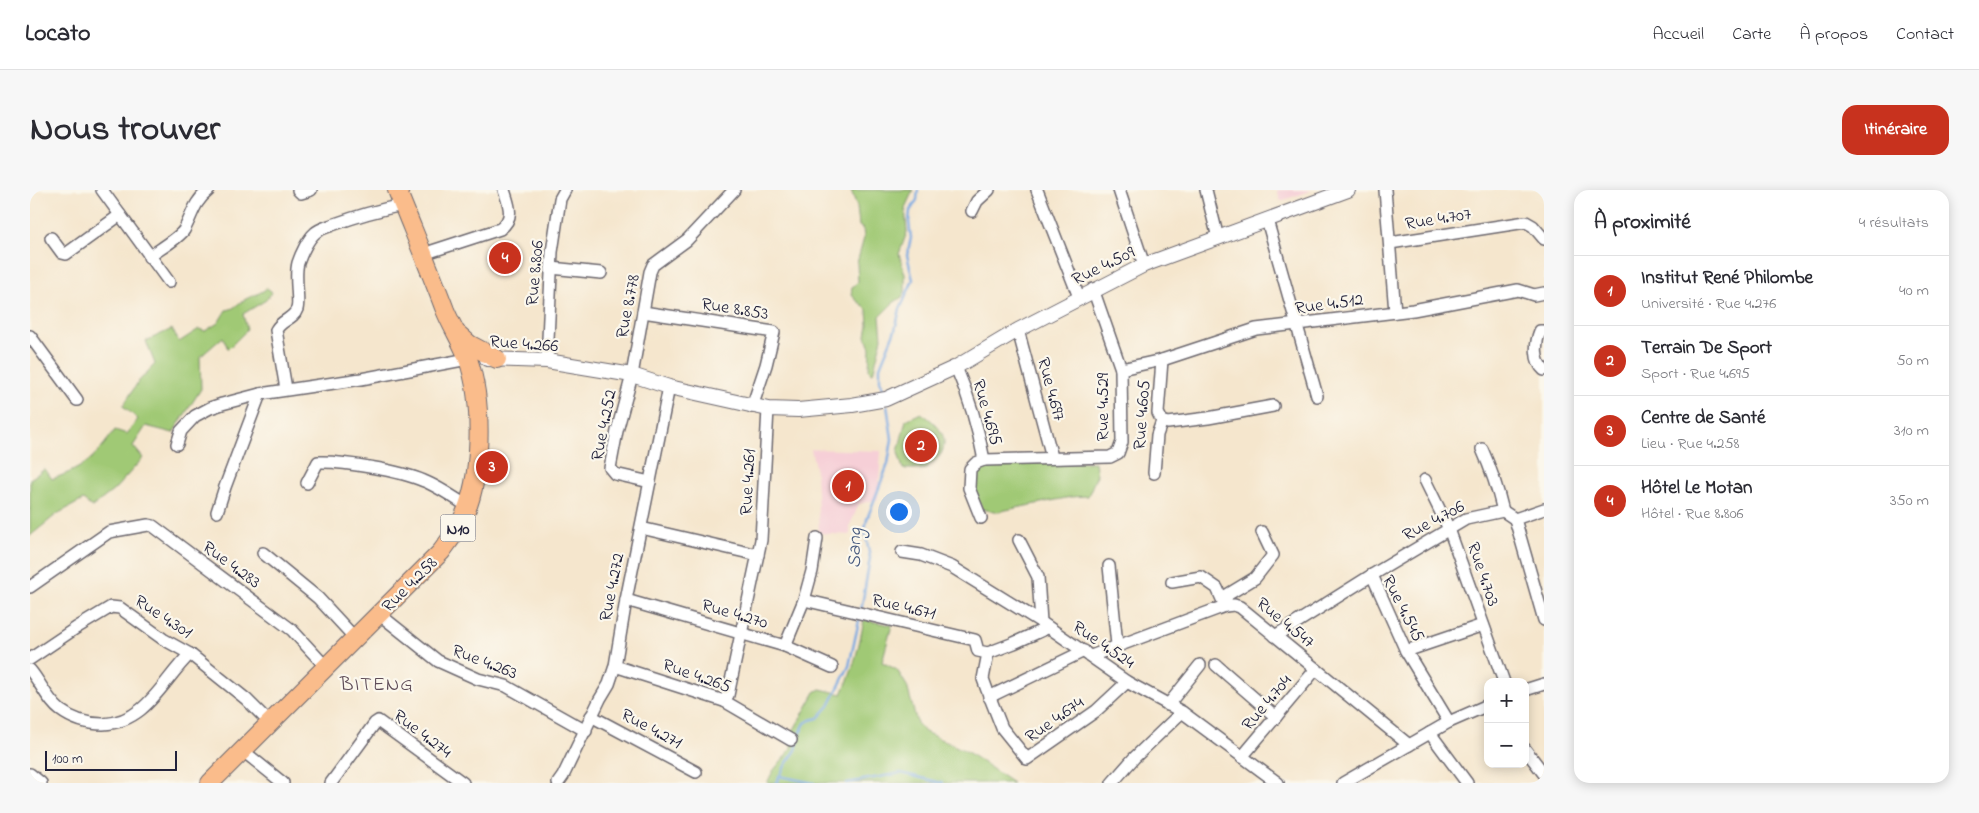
<!DOCTYPE html>
<html lang="fr">
<head>
<meta charset="utf-8">
<style>
	:root { --surface:#fff; --page:#f7f7f7; --text:#2b2b33; --muted:#7c7c81; --line:#e1e1e2; --accent:#c8321e }
	body { margin:0; font-family:"Indie Flower",sans-serif; background:var(--page); color:var(--text) }
	.controls { position:absolute; right:15px; bottom:15px; display:grid; overflow:hidden; border-radius:10px; box-shadow:0 2px 12px #0003 }
	.controls button { width:45px; height:45px; display:grid; place-items:center; padding:0; border:0; border-bottom:1px solid var(--line); background:var(--surface); color:var(--text); font:25px sans-serif }
	.scale { position:absolute; left:15px; bottom:12px; width:132px; box-sizing:border-box; padding-left:5px; border:2px solid #22223b; border-top:0; font-size:14px; line-height:18px; white-space:nowrap; color:#22223b; -webkit-text-stroke:4px #fbf7ec; paint-order:stroke }
	.you { position:absolute; left:868px; top:321px; width:18px; height:18px; margin:-12px; border:4px solid #fff; border-radius:50%; background:#1a73e8; box-shadow:0 0 0 8px #1a73e833 }
	.badge { display:grid; place-items:center; width:32px; height:32px; border-radius:50%; background:var(--accent); color:#fff; font-size:16px; font-weight:700 }
	.pin { position:absolute; translate:-50% -50%; border:2px solid #fff; box-shadow:0 1px 5px #0006 }
	.list { margin:0; padding:0; list-style:none }
	h2 { display:flex; justify-content:space-between; align-items:center; height:65px; margin:0; padding:0 20px; font-size:21px }
	h2 small { font-size:16px; font-weight:400; color:var(--muted) }
	.list li { display:grid; grid-template-columns:32px 1fr auto; gap:15px; align-items:center; box-sizing:border-box; height:70px; padding:0 20px; border-top:1px solid var(--line) }
	.list b { display:block; font-size:19px; white-space:nowrap }
	.list p { margin:0; font-size:16px; white-space:nowrap; color:var(--muted) }
	.list em { font-size:16px; font-style:normal; color:var(--muted) }
	.map { position:relative; flex:none; width:1514px; height:593px; overflow:hidden; border-radius:15px }
	header { display:flex; align-items:center; gap:30px; box-sizing:border-box; height:70px; padding:0 25px; background:var(--surface); border-bottom:1px solid var(--line) }
	header strong { font-size:24px }
	nav { display:flex; gap:28px; margin-inline-start:auto; font-size:18px }
	.intro { display:flex; align-items:center; justify-content:space-between; box-sizing:border-box; height:120px; padding:0 30px }
	h1 { margin:0; font-size:35px }
	.button { padding:12px 22px; border-radius:15px; background:var(--accent); color:#fff; font-size:18px; font-weight:700 }
	main { display:flex; gap:30px; padding:0 30px }
	aside { flex:1; background:var(--surface); border-radius:15px; box-shadow:0 2px 12px #0003 }
	.map>svg:first-child { display:block }
	.built { fill:#f6cfd7 }
	.green { fill:#a0c975; stroke:#617658 }
	.lines { fill:none; stroke-linecap:round; stroke-linejoin:round }
	.stream { stroke:#77a7e1; stroke-width:2.5 }
	.minor-casing { stroke:#6c676e; stroke-width:14 }
	.tertiary-casing { stroke:#6c676e; stroke-width:16 }
	.trunk-casing { stroke:#6c676e; stroke-width:20 }
	.minor { stroke:#fff; stroke-width:11 }
	.tertiary { stroke:#fff; stroke-width:14 }
	.trunk { stroke:#fabc8b; stroke-width:18 }
	.labels { text-anchor:middle; stroke-width:4.5; stroke-linejoin:round; paint-order:stroke }
	.shield { fill:#fbf7ec; stroke:#636270; stroke-width:1 }
	.shield-label { font-size:16px; font-weight:bold; fill:#22223b }
	.street-label { font-size:18px; fill:#22223b; stroke:#fbf7ec }
	.water-label { font-size:19px; font-style:italic; fill:#44577d; stroke:#fbf7ec }
	.quarter-label { font-size:20px; letter-spacing:1px; fill:#604e59; stroke:#fbf7ec }
</style>
</head>
<body>
<header>
<strong>Locato</strong>
<nav><a>Accueil</a><a>Carte</a><a>À propos</a><a>Contact</a></nav>
</header>
<div class="intro"><h1>Nous trouver</h1><a class="button">Itinéraire</a></div>
<main>
<div class="map">
<svg width="1514" height="593" viewBox="0 0 1514 593">
	<rect width="100%" height="100%" fill="#fbf7ec"/>
	<filter id="ink" filterUnits="userSpaceOnUse"><feTurbulence type="fractalNoise" baseFrequency=".02" numOctaves="2"/><feDisplacementMap in="SourceGraphic" scale="10" xChannelSelector="R" yChannelSelector="G"/><feConvolveMatrix kernelMatrix="1 2 1 2 8 2 1 2 1" color-interpolation-filters="sRGB"/></filter>
	<filter id="wash" filterUnits="userSpaceOnUse"><feTurbulence type="fractalNoise" baseFrequency=".0096" numOctaves="4" result="noise"/><feDisplacementMap in="SourceGraphic" scale="20" xChannelSelector="R" yChannelSelector="G"/><feGaussianBlur stdDeviation="1.12" result="paint"/><feColorMatrix in="noise" values="0 0 0 0 0 0 0 0 0 0 0 0 0 0 0 0 0 1.4 0 .05"/><feComposite in="paint" operator="in"/></filter>
	<g filter="url(#wash)">
		<rect width="100%" height="100%" fill="#f5e6cd"/>
		<g class="built">
			<path d="M1247 0H1282L1251 11Z"/>
			<path d="M781 259 851 261 848 309 829 314 820 335V345L789 343 786 282Z"/>
		</g>
		<g class="green">
			<path d="M821 0H883L875 18 877 42 869 64 875 84V102L872 107 863 113 850 126 852 148 843 183 841 182 839 179 840 158 836 146 838 135 837 120C831 111 819 110 822 97L828 92 827 73 834 48 833 39 829 36 827 17Z"/>
			<path d="M237 98 242 102 236 110 213 124 217 140 198 159 193 147 170 167 171 199 143 243 116 236 103 256 113 268 84 300 62 317 53 310 27 324 0 346V289L15 279 22 289C57 277 64 268 85 240L97 244 108 229 93 216 108 192 125 174 116 151 142 139 149 152 169 139 175 141 188 133 196 120C204 119 205 116 211 112 219 106 229 105 237 98Z"/>
			<path d="M891 223C903 231 920 244 912 262 909 268 900 274 895 279H873L868 262 876 230Z"/>
			<path d="M1065 272 1067 285 1058 306 1041 307 966 322 952 319C946 304 939 291 948 276L966 273Z"/>
			<path d="M834 430 862 435 852 472 867 480 877 496 887 533 895 542 936 561 983 593H737L743 581 761 559 762 543 785 502 790 499 812 504C824 479 829 456 834 430Z"/>
		</g>
		<g class="lines">
			<g class="stream">
				<path d="M855 204 850 190V177L865 140 870 119 883 90 877 65 881 48 879 32 880 21 887 10 888 0"/>
				<path d="M831 421 840 368 835 340 837 329 858 274 862 249 857 215"/>
				<path d="M749 586 784 593"/>
				<path d="M746 593 756 574 766 560 770 543 775 533 780 530 788 528 799 516 819 476 830 426"/>
				<path d="M817 593 871 583 912 593"/>
			</g>
		</g>
	</g>
	<g filter="url(#ink)">
		<g class="lines">
			<g class="minor-casing">
				<g id="minor">
					<path d="M72 0 139 92"/>
					<path d="M268 0 271 3 281 0"/>
					<path d="M1007 0 1049 107"/>
					<path d="M1089 0 1114 75"/>
					<path d="M1176 0 1188 48"/>
					<path d="M1355 0 1365 122"/>
					<path d="M942 21 947 11 959 0"/>
					<path d="M1237 30 1287 206"/>
					<path d="M21 48 32 63 36 64 90 25"/>
					<path d="M1360 53 1496 32 1503 36 1514 49"/>
					<path d="M393 64 470 39C485 28 479 15 474 0"/>
					<path d="M119 67C128 60 148 49 154 40 163 24 163 13 179 0"/>
					<path d="M521 78 571 83"/>
					<path d="M613 122 744 142 736 175 722 217"/>
					<path d="M988 140 1022 267"/>
					<path d="M1514 141H1510C1505 153 1504 171 1514 180"/>
					<path d="M0 146 47 210"/>
					<path d="M517 171 522 62 530 9 535 0"/>
					<path d="M926 177C939 207 948 237 954 270L946 273 940 279 939 298 951 328"/>
					<path d="M1091 179 1132 170 1226 139 1383 120 1488 100 1504 105 1514 103"/>
					<path d="M256 199 246 140C252 129 263 130 267 119 270 111 264 87 268 73 271 64 278 49 285 43 289 39 297 37 302 35 327 26 347 20 373 15"/>
					<path d="M1132 231 1138 233 1178 228 1243 216"/>
					<path d="M147 254 151 241 165 226 180 218 192 214 230 204 331 189 438 169"/>
					<path d="M1452 259C1461 279 1468 300 1473 321"/>
					<path d="M954 270 1080 267 1088 263 1092 252 1091 179 1063 99"/>
					<path d="M1124 283 1127 245 1132 231 1128 223 1132 170"/>
					<path d="M1395 290 1419 339 1474 492"/>
					<path d="M620 292 585 284 580 278 587 241 602 185 620 82 623 75 657 50 704 0"/>
					<path d="M277 293 288 272C313 271 371 281 394 291 409 297 423 307 437 316"/>
					<path d="M1514 319 1485 329 1514 430"/>
					<path d="M187 322 195 297 230 204"/>
					<path d="M611 338 728 365"/>
					<path d="M989 350 1008 387 1011 432 1015 439 984 453 958 463 953 489 957 500 972 538 997 569 1066 521 1097 492"/>
					<path d="M872 362 891 365 922 377 1011 432 1097 492 1152 522 1248 593"/>
					<path d="M233 363 288 408 325 448"/>
					<path d="M1079 376 1087 455"/>
					<path d="M1342 385 1436 329 1473 321 1485 329"/>
					<path d="M1142 392 1171 387 1187 398 1195 416 1197 405 1225 388 1243 365 1232 342"/>
					<path d="M0 397 79 342 118 335 123 336 262 440 296 477"/>
					<path d="M596 410 755 456 802 477"/>
					<path d="M774 410 945 450 948 461 958 463"/>
					<path d="M349 424 408 471 448 489 476 496 556 541"/>
					<path d="M1245 446 1342 385 1376 461 1419 532"/>
					<path d="M755 456 774 410 782 381 787 348"/>
					<path d="M1376 461 1453 435"/>
					<path d="M1061 466 1195 416 1204 415 1210 417 1379 555"/>
					<path d="M0 469 46 438 81 417 90 418 133 449 160 464 216 509 239 532"/>
					<path d="M1186 475 1246 527"/>
					<path d="M585 476 694 511 761 550"/>
					<path d="M0 480C11 493 17 510 30 520 42 529 58 534 73 534 117 532 132 491 160 464"/>
					<path d="M1495 500 1514 494"/>
					<path d="M959 507 1054 461"/>
					<path d="M694 511 698 505 731 350 738 219"/>
					<path d="M1138 515 1170 475"/>
					<path d="M561 526 666 582"/>
					<path d="M1400 543 1437 593"/>
					<path d="M1495 559 1514 584"/>
					<path d="M212 560 253 593"/>
					<path d="M1212 567 1286 479"/>
					<path d="M0 584 11 593"/>
					<path d="M301 593 345 533 348 531 433 593"/>
					<path d="M528 593 533 586 570 509 579 494 585 476 596 410 639 197"/>
					<path d="M1082 593 1104 568 1152 522"/>
					<path d="M1313 593 1419 532 1458 515"/>
				</g>
			</g>
			<g class="tertiary-casing">
				<path id="tertiary" d="M457 169 517 171 602 185 639 197 738 219 768 220 822 215 856 209 926 177 988 140 1114 75 1318 0"/>
			</g>
			<g class="trunk-casing">
				<g id="trunk">
					<path d="M429 145 439 154 467 169"/>
					<path d="M180 593 411 362C419 351 427 341 432 330 453 288 453 212 438 169 432 152 422 137 415 120 400 80 383 40 367 0"/>
				</g>
			</g>
			<use href="#minor" class="minor"/>
			<use href="#tertiary" class="tertiary"/>
			<use href="#trunk" class="trunk"/>
		</g>
	</g>
	<g class="labels">
		<rect class="shield" x="410.5" y="324.5" width="35" height="27" rx="4"/>
		<g class="shield-label">
			<text x="428" y="344">N10</text>
		</g>
		<g class="street-label">
			<text transform="translate(1408 28) rotate(-9)" y="6">Rue 4.707</text>
			<text transform="translate(1073 75) rotate(-26)" y="6">Rue 4.509</text>
			<text transform="translate(504 83) rotate(-85)" y="6">Rue 8.806</text>
			<text transform="translate(1299 113) rotate(-8)" y="6">Rue 4.512</text>
			<text transform="translate(597 116) rotate(-79)" y="6">Rue 8.778</text>
			<text transform="translate(705 118) rotate(9)" y="6">Rue 8.853</text>
			<text transform="translate(494 153) rotate(4)" y="6">Rue 4.266</text>
			<text transform="translate(1022 199) rotate(75)" y="6">Rue 4.697</text>
			<text transform="translate(1072 217) rotate(-90)" y="6">Rue 4.529</text>
			<text transform="translate(958 222) rotate(74)" y="6">Rue 4.695</text>
			<text transform="translate(1111 225) rotate(-86)" y="6">Rue 4.605</text>
			<text transform="translate(573 235) rotate(-79)" y="6">Rue 4.252</text>
			<text transform="translate(717 292) rotate(-87)" y="6">Rue 4.261</text>
			<text transform="translate(1403 330) rotate(-28)" y="6">Rue 4.706</text>
			<text transform="translate(202 374) rotate(36)" y="6">Rue 4.283</text>
			<text transform="translate(1454 384) rotate(71)" y="6">Rue 4.703</text>
			<text transform="translate(379 394) rotate(-45)" y="6">Rue 4.258</text>
			<text transform="translate(581 397) rotate(-79)" y="6">Rue 4.272</text>
			<text transform="translate(874 416) rotate(13)" y="6">Rue 4.671</text>
			<text transform="translate(1374 418) rotate(63)" y="6">Rue 4.545</text>
			<text transform="translate(705 423) rotate(16)" y="6">Rue 4.270</text>
			<text transform="translate(134 426) rotate(33)" y="6">Rue 4.301</text>
			<text transform="translate(1256 432) rotate(39)" y="6">Rue 4.547</text>
			<text transform="translate(1074 454) rotate(34)" y="6">Rue 4.524</text>
			<text transform="translate(455 471) rotate(21)" y="6">Rue 4.263</text>
			<text transform="translate(667 485) rotate(19)" y="6">Rue 4.265</text>
			<text transform="translate(1236 512) rotate(-50)" y="6">Rue 4.704</text>
			<text transform="translate(1024 529) rotate(-35)" y="6">Rue 4.674</text>
			<text transform="translate(622 538) rotate(28)" y="6">Rue 4.271</text>
			<text transform="translate(393 543) rotate(37)" y="6">Rue 4.274</text>
		</g>
		<g class="water-label">
			<text transform="translate(823 358) rotate(-89)" y="7">Sang</text>
		</g>
		<g class="quarter-label">
			<text x="347" y="500">BITENG</text>
		</g>
	</g>
</svg>
<div class="controls">
<button>+</button>
<button>−</button>
</div>
<div class="scale">100 m</div>
<div class="you"></div>
<div class="pin badge" style="left:818px;top:296px">1</div>
<div class="pin badge" style="left:891px;top:256px">2</div>
<div class="pin badge" style="left:462px;top:277px">3</div>
<div class="pin badge" style="left:475px;top:68px">4</div>
</div>
<aside>
<h2>À proximité<small>4 résultats</small></h2>
<ul class="list">
<li><span class="badge">1</span><div><b>Institut René Philombe</b><p>Université · Rue 4.276</p></div><em>40 m</em></li>
<li><span class="badge">2</span><div><b>Terrain De Sport</b><p>Sport · Rue 4.695</p></div><em>50 m</em></li>
<li><span class="badge">3</span><div><b>Centre de Santé</b><p>Lieu · Rue 4.258</p></div><em>310 m</em></li>
<li><span class="badge">4</span><div><b>Hôtel Le Motan</b><p>Hôtel · Rue 8.806</p></div><em>350 m</em></li>
</ul>
</aside>
</main>
</body>
</html>
